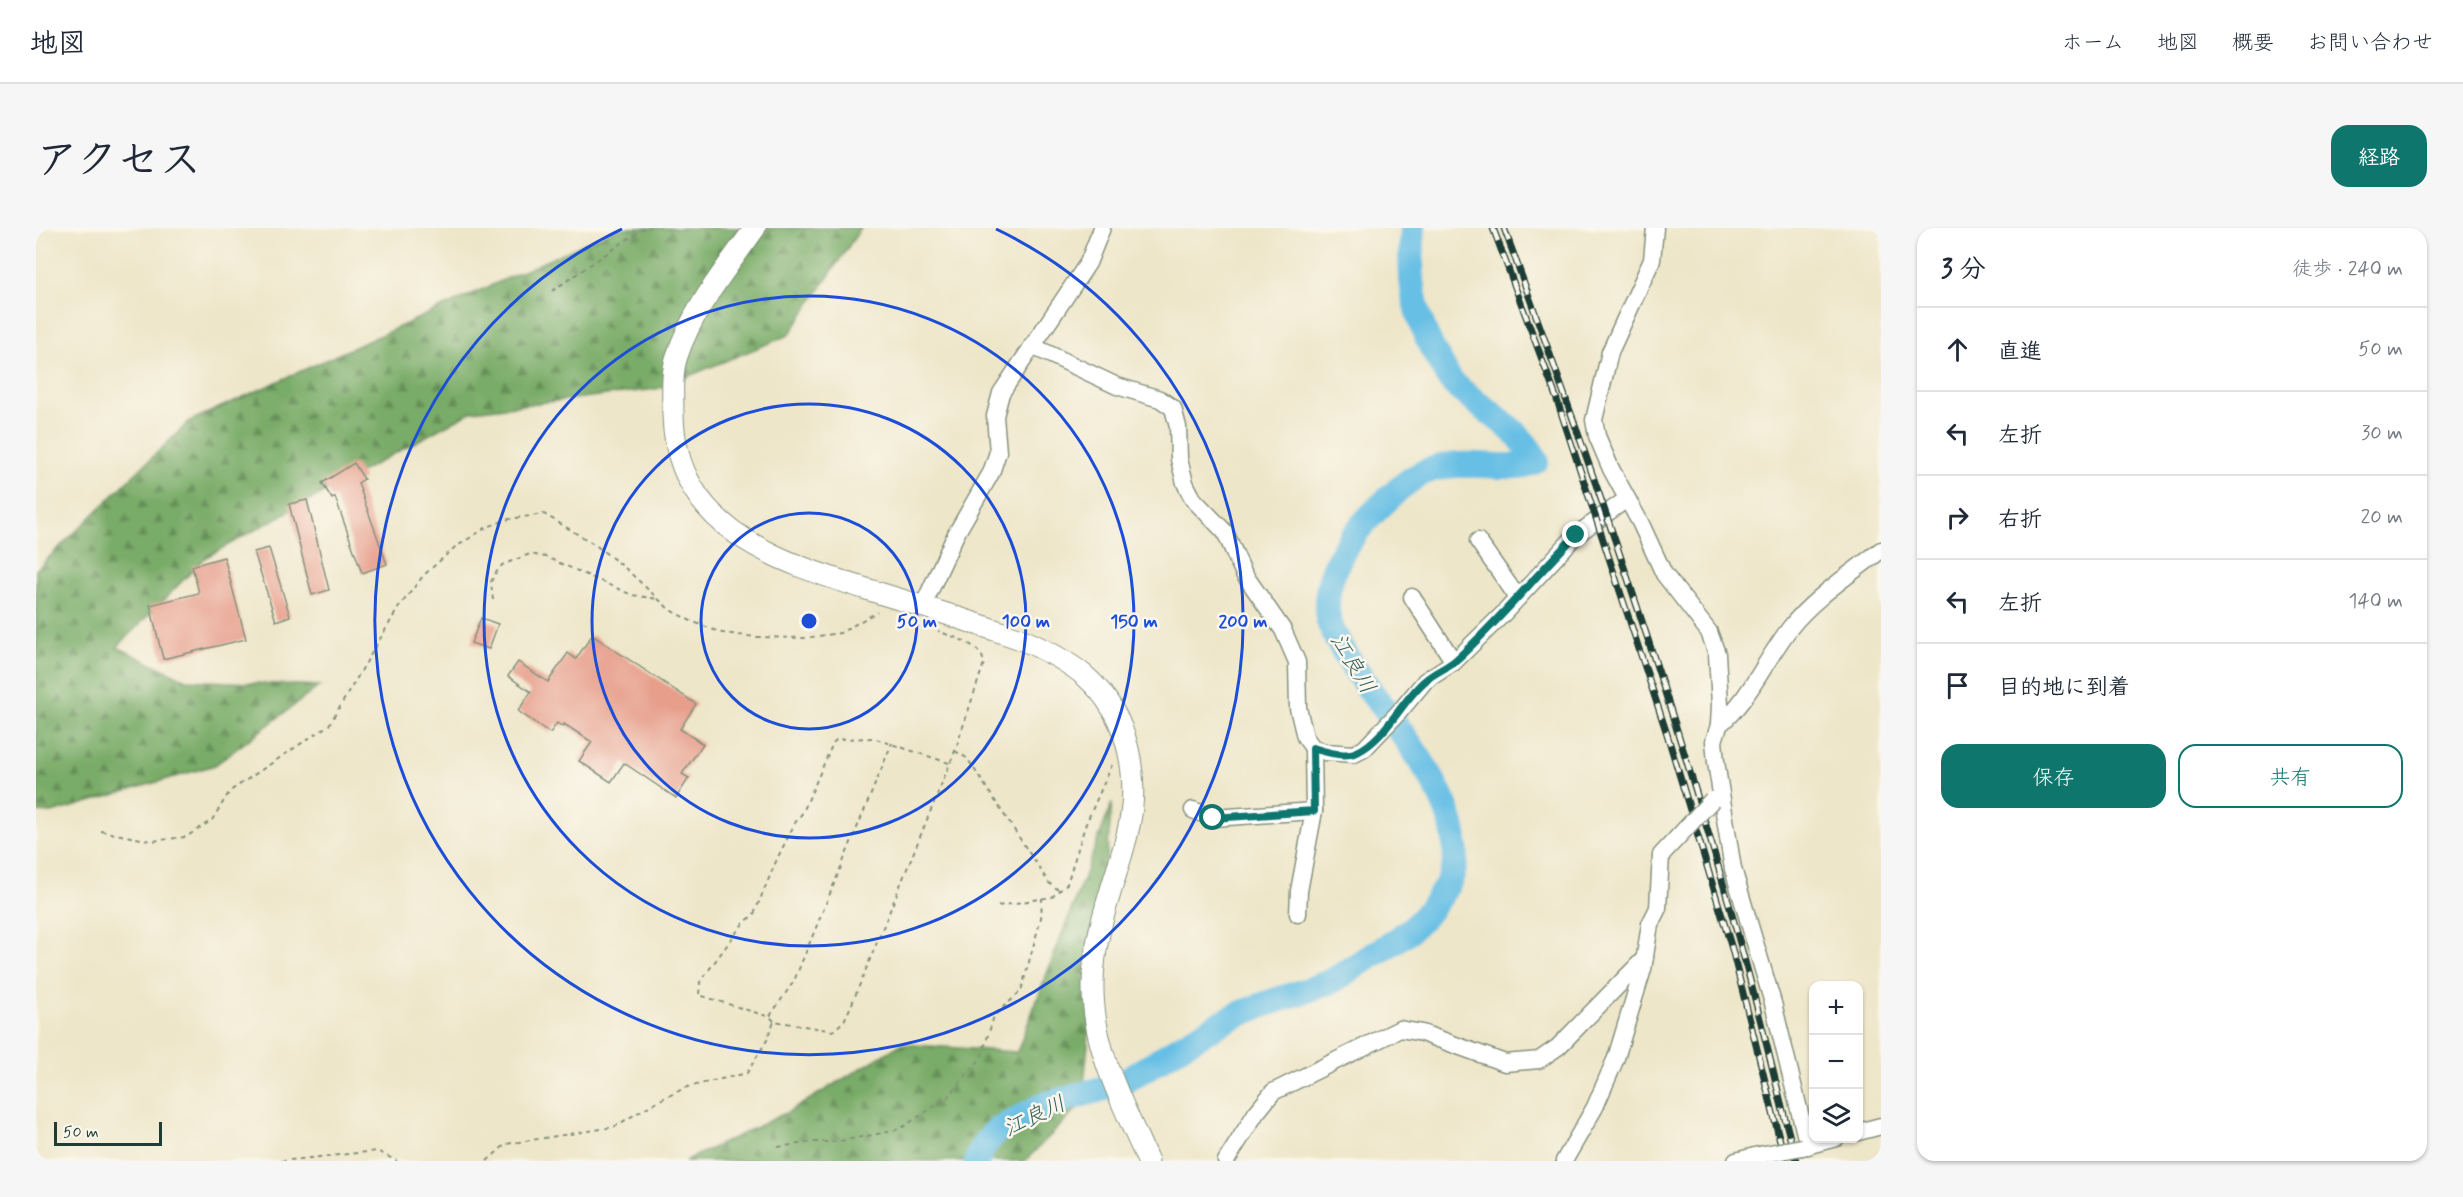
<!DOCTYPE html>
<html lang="ja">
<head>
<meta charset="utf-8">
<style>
	:root { --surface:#fff; --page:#f6f6f7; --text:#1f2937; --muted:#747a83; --line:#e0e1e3; --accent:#0f766e }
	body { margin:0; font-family:Mynerve,"Klee One",sans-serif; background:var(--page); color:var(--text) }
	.controls { position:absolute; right:18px; bottom:18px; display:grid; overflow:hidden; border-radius:12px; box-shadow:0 2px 4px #0004 }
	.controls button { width:54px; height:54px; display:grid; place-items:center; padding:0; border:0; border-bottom:2px solid var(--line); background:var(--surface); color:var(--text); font:30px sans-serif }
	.scale { position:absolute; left:18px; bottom:15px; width:108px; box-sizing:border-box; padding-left:6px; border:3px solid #1f3d34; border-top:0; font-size:16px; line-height:21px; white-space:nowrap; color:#1f3d34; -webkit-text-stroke:4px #fbf7ec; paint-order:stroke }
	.stop { position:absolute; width:18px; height:18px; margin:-14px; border:4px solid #0f766e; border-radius:50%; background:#fff }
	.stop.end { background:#0f766e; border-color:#fff; box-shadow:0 2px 6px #0008 }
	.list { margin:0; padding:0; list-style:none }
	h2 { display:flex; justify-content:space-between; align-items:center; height:78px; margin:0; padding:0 24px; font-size:26px }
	h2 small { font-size:20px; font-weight:400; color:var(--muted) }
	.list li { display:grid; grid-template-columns:39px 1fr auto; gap:18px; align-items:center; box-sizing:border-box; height:84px; padding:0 24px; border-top:2px solid var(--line) }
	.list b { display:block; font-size:22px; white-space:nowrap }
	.list em { font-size:20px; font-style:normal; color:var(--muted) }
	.actions { display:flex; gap:12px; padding:18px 24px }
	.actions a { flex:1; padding:14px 0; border:2px solid var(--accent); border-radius:18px; text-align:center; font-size:21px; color:var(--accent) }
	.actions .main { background:var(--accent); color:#fff }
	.icon { flex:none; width:33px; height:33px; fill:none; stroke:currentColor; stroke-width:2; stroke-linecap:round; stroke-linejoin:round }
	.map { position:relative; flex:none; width:1845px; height:933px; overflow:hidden; border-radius:18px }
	header { display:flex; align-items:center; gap:36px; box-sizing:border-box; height:84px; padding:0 30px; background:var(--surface); border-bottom:2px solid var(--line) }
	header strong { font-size:28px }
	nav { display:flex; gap:33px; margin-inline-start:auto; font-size:21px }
	.intro { display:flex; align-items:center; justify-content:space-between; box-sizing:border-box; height:144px; padding:0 36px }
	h1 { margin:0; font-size:42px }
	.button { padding:15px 27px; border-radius:18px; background:var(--accent); color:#fff; font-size:21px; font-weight:700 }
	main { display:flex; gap:36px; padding:0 36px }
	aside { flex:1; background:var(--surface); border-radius:18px; box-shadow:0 2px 4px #0004 }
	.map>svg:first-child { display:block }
	.forest { fill:url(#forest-firs); stroke:#4c744e; stroke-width:1.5 }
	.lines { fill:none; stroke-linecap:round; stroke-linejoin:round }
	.river { stroke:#68bfe5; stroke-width:26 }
	.building { fill:#e79e8b }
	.minor-casing { stroke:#86927e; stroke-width:19 }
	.tertiary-casing { stroke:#86927e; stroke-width:23 }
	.path { stroke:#86927e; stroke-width:2; stroke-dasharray:4.5 4.5; stroke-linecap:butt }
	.minor { stroke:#fff; stroke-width:16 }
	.tertiary { stroke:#fff; stroke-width:21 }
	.rail-casing { stroke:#1f3d34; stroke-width:7 }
	.rail { stroke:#fbf7ec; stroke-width:4.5; stroke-dasharray:14; stroke-linecap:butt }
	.minor-bridge-casing { stroke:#86927e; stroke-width:19; stroke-linecap:butt }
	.minor-bridge { stroke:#fff; stroke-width:16 }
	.route { stroke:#0f766e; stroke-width:8 }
	.ring { fill:none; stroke:#1d4ed8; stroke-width:3 }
	.labels { text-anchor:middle; stroke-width:5; stroke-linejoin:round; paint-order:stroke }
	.water-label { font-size:22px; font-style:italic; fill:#315e60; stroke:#fbf7ec }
	.centre { fill:#1d4ed8; stroke:#fbf7ec; stroke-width:3 }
	.ring-label { font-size:18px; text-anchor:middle; font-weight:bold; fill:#1d4ed8; stroke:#fbf7ec; stroke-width:5; stroke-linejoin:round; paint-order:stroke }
</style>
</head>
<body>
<header>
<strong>地図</strong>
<nav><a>ホーム</a><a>地図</a><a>概要</a><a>お問い合わせ</a></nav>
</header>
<div class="intro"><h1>アクセス</h1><a class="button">経路</a></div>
<main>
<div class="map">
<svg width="1845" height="933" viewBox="0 0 1845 933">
	<defs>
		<pattern id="forest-firs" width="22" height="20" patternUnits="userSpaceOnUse" patternTransform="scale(1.5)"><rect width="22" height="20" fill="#79ac67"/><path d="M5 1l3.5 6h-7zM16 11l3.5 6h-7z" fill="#638d56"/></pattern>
	</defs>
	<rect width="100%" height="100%" fill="#fbf7ec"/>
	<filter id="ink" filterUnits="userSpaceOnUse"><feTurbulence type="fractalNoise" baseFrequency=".0167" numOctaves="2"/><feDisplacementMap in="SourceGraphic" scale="12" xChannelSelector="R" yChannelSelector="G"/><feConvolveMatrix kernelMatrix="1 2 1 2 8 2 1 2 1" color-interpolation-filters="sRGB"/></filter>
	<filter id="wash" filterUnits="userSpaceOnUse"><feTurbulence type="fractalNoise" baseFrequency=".008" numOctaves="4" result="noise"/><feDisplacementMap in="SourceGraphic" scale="24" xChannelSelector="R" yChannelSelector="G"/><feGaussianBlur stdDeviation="1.35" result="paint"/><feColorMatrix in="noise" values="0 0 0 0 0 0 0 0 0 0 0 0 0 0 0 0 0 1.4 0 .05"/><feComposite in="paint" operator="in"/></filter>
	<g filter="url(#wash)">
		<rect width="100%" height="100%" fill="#eee6c9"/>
		<g class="forest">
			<path d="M583 0H825L753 107 621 161 436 183 170 329 81 419 150 452 284 458 179 537 16 585 0 584V342L3 339 154 193Z"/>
			<path d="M1076 575 1046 876 989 933H649L756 882 865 816 981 824Z"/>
		</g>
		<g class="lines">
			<g class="river">
				<path d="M1092 851C1124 832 1156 810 1189 793 1221 776 1258 768 1291 755 1302 751 1311 743 1321 737 1343 723 1367 710 1385 692 1393 683 1409 662 1414 652 1445 581 1342 483 1310 427 1301 412 1290 395 1291 377 1292 326 1332 287 1369 256 1397 233 1429 236 1463 238 1477 238 1488 240 1500 232 1483 200 1447 182 1420 158 1413 153 1409 143 1405 136 1377 91 1372 52 1377 0"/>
				<path d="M941 933 946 920 959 904 1007 877 1069 860"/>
			</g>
		</g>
		<g id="blocks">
			<g class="building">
				<path d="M318 235 328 251 322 255 351 336 326 345 299 269 296 271 286 255Z"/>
				<path d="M271 272 293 362 276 367 253 276Z"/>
				<path d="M233 320 254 388 240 393 218 324Z"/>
				<path d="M188 329 210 411 127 431 114 377 163 365 156 338Z"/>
				<path d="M445 390 462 396 453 421 435 415Z"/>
				<path d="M556 407 660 476 644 501 667 516 646 546 653 550 640 570 588 535 575 554 543 533 556 514 528 496 527 499 521 495 514 505 482 483 495 464 472 448 482 434 512 454 532 425 540 431Z"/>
			</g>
		</g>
	</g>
	<g filter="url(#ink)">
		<use href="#blocks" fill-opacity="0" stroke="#86927e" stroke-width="1.5"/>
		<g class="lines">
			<g class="minor-casing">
				<g id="minor">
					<path d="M1619 0 1616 32 1574 124 1558 192 1561 208 1575 241 1605 296 1628 346 1673 404 1681 426 1684 477 1683 497 1678 513 1680 534 1697 641 1737 775 1772 918"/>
					<path d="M996 118 1081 158 1124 171 1137 180 1142 199 1143 231 1149 255 1157 271 1189 304 1208 346 1247 402 1261 434 1262 480 1269 509 1277 520 1289 524 1318 526 1328 521 1364 483 1389 453 1418 434 1468 385 1540 307 1591 271"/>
					<path d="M1442 313 1482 370"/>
					<path d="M1376 369 1418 434"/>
					<path d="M887 378 920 306 955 245 962 224 959 188 965 165 1052 35 1066 0"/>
					<path d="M1683 497C1714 471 1729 432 1754 400 1776 371 1816 345 1845 322"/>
					<path d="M1157 582 1177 590 1278 583"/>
					<path d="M1262 686 1263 663 1278 583 1277 520"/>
					<path d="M1822 904 1845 898"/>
					<path d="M1766 919 1800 910"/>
					<path d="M1190 933 1220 885 1237 864 1364 801 1386 805 1469 835 1503 832 1522 819 1609 730"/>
					<path d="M1528 933 1559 879 1580 830 1607 741 1614 696 1622 680 1625 627 1640 611"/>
					<path d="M1700 933 1723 927"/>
				</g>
			</g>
			<g class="tertiary-casing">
				<path id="tertiary" d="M719 0C690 41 657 80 641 128 635 145 637 168 637 187 640 306 749 335 843 365 890 379 936 394 982 410 1006 420 1029 431 1049 448 1094 487 1105 552 1091 607 1078 659 1056 706 1057 761 1057 822 1088 878 1112 933"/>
			</g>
			<g class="path">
				<path d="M516 63 608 0"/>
				<path d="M457 372 455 354 459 346 466 337 494 326 510 329 596 367 622 371"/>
				<path d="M919 523 931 530 1013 655 1024 663"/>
				<path d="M65 603 115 613 150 609 176 592 194 563 293 497 363 379 387 348 418 320 451 299 473 291 508 286 558 316 588 339 634 382 655 393 686 405 721 409 769 410 804 405 841 384"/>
				<path d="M962 678 1016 669 1031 656 1049 598 1076 537"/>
				<path d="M734 788 758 753 856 515"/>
				<path d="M738 793 734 789 663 767 664 754 705 698 718 686 741 631 759 595 767 584 797 515 801 511 837 510 913 535"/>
				<path d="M742 919 776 914H799L857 903 867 899 911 870 945 830 958 788 985 763 1005 690 1006 670"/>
				<path d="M245 933 341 923 361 933"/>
				<path d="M451 933 470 916 578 899 618 875 651 859 711 845 731 812 738 793 797 803 808 793 815 778 919 523 948 435C945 415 918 410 902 403"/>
			</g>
			<use href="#minor" class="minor"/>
			<use href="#tertiary" class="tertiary"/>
			<g class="rail-casing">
				<g id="rail">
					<path d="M1457 0 1520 169 1631 506 1696 721 1749 933"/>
					<path d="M1468 0C1555 236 1638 476 1705 719 1725 790 1741 862 1760 933"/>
				</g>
			</g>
			<use href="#rail" class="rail"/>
			<g class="minor-bridge-casing">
				<g id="minor-bridge">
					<path d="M1640 611 1676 572"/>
					<path d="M1723 927 1766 919"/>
				</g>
			</g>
			<use href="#minor-bridge" class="minor-bridge"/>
		</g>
	</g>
	<g class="lines" filter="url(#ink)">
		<path class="route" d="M1177 590 1278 583 1277 520C1289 524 1309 530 1321 524 1350 511 1367 470 1390 452 1399 444 1411 440 1420 432 1463 393 1499 348 1540 307"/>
	</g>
	<g class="ring">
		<circle cx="773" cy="393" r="108"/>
		<circle cx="773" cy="393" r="217"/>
		<circle cx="773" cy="393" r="325"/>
		<path d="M960 1A434 434 0 1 1 586 1"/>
	</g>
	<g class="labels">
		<g class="water-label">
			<text transform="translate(1318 435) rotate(59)" y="8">江良川</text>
			<text transform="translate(998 887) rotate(-25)" y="8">江良川</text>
		</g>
	</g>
	<circle cx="773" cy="393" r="9" class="centre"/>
	<g class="ring-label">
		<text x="881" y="399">50 m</text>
		<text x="990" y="399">100 m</text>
		<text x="1098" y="399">150 m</text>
		<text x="1207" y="399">200 m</text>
	</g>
</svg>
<div class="controls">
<button>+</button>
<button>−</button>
<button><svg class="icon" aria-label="layers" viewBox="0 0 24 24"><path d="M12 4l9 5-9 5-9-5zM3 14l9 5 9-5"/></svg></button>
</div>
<div class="scale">50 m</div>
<div class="stop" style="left:1177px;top:590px"></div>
<div class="stop end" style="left:1540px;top:307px"></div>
</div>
<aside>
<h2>3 分<small>徒歩 · 240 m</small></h2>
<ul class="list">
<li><svg class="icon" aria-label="ahead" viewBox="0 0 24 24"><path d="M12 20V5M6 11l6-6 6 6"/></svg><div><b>直進</b></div><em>50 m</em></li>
<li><svg class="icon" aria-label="left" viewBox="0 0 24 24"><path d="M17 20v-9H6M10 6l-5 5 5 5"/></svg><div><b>左折</b></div><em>30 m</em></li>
<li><svg class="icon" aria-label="right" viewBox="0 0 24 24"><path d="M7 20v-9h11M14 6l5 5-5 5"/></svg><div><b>右折</b></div><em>20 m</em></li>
<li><svg class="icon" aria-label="left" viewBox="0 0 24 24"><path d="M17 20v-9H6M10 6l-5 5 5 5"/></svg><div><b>左折</b></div><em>140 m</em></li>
<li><svg class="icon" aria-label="arrive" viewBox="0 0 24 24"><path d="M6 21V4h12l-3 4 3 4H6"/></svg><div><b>目的地に到着</b></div></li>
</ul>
<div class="actions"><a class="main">保存</a><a>共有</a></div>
</aside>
</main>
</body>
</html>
